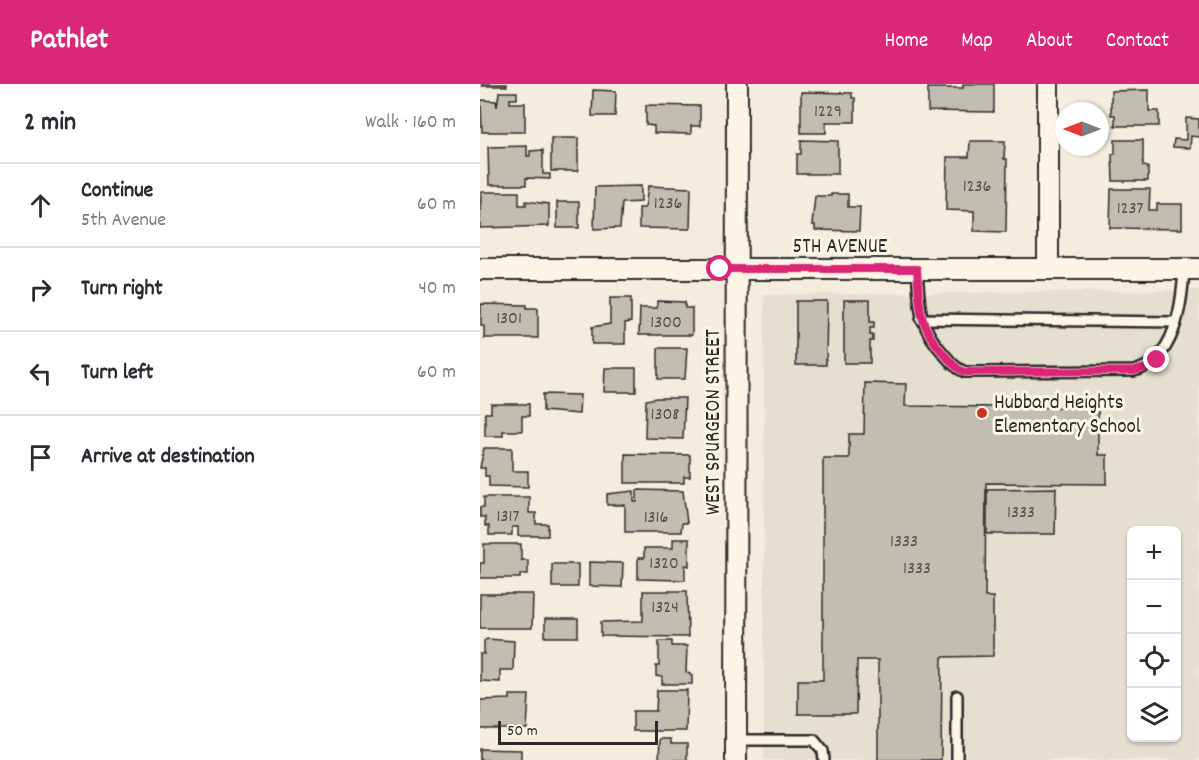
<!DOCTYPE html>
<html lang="en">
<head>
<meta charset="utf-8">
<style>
	:root { --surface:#fff; --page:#f2f2f3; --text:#2b2b33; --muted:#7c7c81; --line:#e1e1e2; --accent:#db2777 }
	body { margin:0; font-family:Dekko,sans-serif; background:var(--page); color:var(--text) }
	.controls { position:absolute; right:18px; bottom:18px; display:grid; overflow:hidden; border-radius:9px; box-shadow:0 2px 4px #0004 }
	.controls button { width:54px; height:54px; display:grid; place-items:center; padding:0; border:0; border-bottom:2px solid var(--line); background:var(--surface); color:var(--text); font:30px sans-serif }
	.compass { position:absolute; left:575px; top:18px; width:54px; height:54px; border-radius:50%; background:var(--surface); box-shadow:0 2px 4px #0004; rotate:270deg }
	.scale { position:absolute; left:18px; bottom:15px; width:160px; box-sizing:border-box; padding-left:6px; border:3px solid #2b2b2b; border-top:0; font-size:16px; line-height:21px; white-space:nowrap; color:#2b2b2b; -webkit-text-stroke:4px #fcf5e5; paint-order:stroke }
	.stop { position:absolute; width:18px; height:18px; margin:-14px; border:4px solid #db2777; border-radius:50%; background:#fff }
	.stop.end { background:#db2777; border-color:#fff; box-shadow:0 2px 6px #0008 }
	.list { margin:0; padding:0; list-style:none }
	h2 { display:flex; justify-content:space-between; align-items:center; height:78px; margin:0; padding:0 24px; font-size:26px }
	h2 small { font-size:20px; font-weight:400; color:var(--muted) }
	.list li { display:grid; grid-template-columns:39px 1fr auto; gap:18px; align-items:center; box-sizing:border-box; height:84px; padding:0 24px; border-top:2px solid var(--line) }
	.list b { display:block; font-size:22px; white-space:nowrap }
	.list p { margin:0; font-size:20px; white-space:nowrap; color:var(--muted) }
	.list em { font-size:20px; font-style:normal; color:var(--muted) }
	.icon { flex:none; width:33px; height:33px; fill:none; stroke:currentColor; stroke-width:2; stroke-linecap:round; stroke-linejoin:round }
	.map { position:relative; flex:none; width:719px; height:676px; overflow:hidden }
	header { display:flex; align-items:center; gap:36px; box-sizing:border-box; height:84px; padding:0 30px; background:var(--accent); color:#fff }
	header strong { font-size:28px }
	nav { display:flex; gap:33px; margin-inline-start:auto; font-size:21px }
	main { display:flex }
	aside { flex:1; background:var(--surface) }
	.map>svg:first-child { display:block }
	.built { fill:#e5dfd0; fill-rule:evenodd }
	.building { fill:#c2bdb1; stroke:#2b2b2b; stroke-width:1.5 }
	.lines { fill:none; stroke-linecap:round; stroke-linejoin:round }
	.service-casing { stroke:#2b2b2b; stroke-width:14 }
	.minor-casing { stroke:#2b2b2b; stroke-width:24 }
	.service { stroke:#fcf5e5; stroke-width:9 }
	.minor { stroke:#fcf5e5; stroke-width:20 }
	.route { stroke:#db2777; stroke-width:8 }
	.poi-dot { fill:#c8321e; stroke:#fcf5e5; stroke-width:2 }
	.labels { text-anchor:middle; stroke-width:6; stroke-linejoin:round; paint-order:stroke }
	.number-label { font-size:18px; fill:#51504c }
	.street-label { font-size:21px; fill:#2b2b2b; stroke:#fcf5e5 }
	.poi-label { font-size:21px; fill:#2b2b2b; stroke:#fcf5e5; text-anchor:start }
</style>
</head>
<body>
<header>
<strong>Pathlet</strong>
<nav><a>Home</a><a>Map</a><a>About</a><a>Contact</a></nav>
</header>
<main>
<aside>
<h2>2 min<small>Walk · 160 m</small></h2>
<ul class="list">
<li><svg class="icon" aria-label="ahead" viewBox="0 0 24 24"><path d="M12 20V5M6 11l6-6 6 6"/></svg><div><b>Continue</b><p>5th Avenue</p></div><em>60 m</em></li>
<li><svg class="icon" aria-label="right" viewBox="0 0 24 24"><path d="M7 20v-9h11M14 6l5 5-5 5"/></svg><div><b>Turn right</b></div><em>40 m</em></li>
<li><svg class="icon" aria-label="left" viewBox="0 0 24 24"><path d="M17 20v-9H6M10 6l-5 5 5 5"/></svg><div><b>Turn left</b></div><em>60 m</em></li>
<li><svg class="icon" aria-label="arrive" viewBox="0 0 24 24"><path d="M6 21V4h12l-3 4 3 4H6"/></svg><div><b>Arrive at destination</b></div></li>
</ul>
</aside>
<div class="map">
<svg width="719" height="676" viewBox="0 0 719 676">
	<rect width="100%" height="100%" fill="#f4edde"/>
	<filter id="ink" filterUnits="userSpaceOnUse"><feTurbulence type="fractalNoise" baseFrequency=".0167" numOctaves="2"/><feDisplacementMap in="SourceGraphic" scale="12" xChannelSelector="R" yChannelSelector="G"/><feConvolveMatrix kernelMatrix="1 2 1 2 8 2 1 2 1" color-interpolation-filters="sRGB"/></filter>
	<g filter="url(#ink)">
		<path class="built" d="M719 206V676H284V211ZM652 446H696V654H652Z"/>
		<g class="building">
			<rect x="2" y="0" width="25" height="2"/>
			<path d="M483 0H514V28L448 27V4H483Z"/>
			<path d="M113 6 136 7 135 32H112Z"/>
			<path d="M669 6V27H679V42H635V31H631V7Z"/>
			<path d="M19 8H37V15H30V19H45V48H2L1 16 16 17 17 23Z"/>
			<path d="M321 8 372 9V14H375V38H346V49H321Z"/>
			<path d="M166 21 220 22V42H211V50L174 49V42L166 41Z"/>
			<path d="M706 34 719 35V53L711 52 710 64 693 63 694 55 706 56Z"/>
			<rect x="71" y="54" width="27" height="33"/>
			<path d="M321 56 358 57V90H317V70H321Z"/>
			<path d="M635 56H663V82L668 83V97H633L632 70H635Z"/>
			<path d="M490 57H525L524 75H527L526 148 494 147V127L466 126 467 73H489Z"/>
			<path d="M47 62V72H50V67L63 66V90H70V95L46 94V101H9L8 63Z"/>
			<path d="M161 102V118L142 119 140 144 114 145 115 103Z"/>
			<path d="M168 102 211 104 210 145 159 144V124H165Z"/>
			<path d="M631 105H670L669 126H677V120H702V145L630 144Z"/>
			<path d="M1 108H39V121H46V117L69 120V142L0 144Z"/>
			<path d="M351 110H368V123H380L379 147 335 146V141H332L335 112H351Z"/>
			<rect x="77" y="118" width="22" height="26"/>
			<path d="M130 214H151V238L145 239V260H112V243L130 240Z"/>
			<path d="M364 216H390V238H394V244H390V251H393V257H390V279H364Z"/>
			<path d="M177 217 205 218V224H212V251H159L160 224H177Z"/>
			<path d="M316 217H347L346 281H316Z"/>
			<path d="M1 220 47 221V224H58V254H4V242H1Z"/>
			<path d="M178 264H207L205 295H178Z"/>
			<path d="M125 284H156V308H124Z"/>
			<path d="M385 299 426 300 425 322 618 324V371H627V400L506 399 505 513H513V572L462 573 461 676H398V576H377L376 630H318V596H343V374H369V350H384Z"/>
			<path d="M63 310 100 311 99 330 63 327Z"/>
			<path d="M176 314H205L203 355 165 354 166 316Z"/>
			<path d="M11 320H49V332H42V347H23V352H5V329H11Z"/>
			<path d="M4 364H32V387H48V403L9 402V392H5V384H0Z"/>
			<path d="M145 370 210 371V393H204V399H145Z"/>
			<path d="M576 404 575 450H507V405Z"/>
			<path d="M157 406 203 407 207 439H202L201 448H145V421H127V410L154 407V418H157Z"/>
			<path d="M4 413H49V429H56V440H68V452H38V443H32V451H9V442H5V433H0V423H4Z"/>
			<path d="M193 455H209V482L205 481V496L158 495V474H164V464H193Z"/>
			<path d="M4 460H41V476H48V490H40V494H0V479H4Z"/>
			<path d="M109 478 143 479 142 503 109 502Z"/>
			<rect x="72" y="480" width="26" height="23"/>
			<path d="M163 507H207L208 553 121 552V538L163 537Z"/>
			<path d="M0 510H53L52 544H0Z"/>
			<rect x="65" y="535" width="33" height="18"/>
			<path d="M7 555 34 557 33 586H20V598L0 597V570H4V557Z"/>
			<path d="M179 557H192V562H207L206 588 212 591V600H182V593L176 592V582H179Z"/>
			<path d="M177 606H207L206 647H153V627H176Z"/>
			<path d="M30 611H49L47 645H0V616L30 615Z"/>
			<path d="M180 655H191V660H207V676H179Z"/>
			<path d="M0 665 41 666V676H0Z"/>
		</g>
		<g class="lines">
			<g class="service-casing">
				<g id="service">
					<path d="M437 185C440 222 437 240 463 269 470 277 475 284 485 288L654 287C695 277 702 221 704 185"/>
					<path d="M441 235 696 238"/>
					<path d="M477 612V676"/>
					<path d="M256 656H334L343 667 344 676"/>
				</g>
			</g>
			<g class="minor-casing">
				<g id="minor">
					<path d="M0 185H719"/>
					<path d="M568 185V0"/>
					<path d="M256 676 257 0"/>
				</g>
			</g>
			<use href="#service" class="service"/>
			<use href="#minor" class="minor"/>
		</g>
	</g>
	<g class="lines" filter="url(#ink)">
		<path class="route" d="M240 185H437C440 222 437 240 463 269 470 277 475 284 484 288L654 287 666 284 677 276"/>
	</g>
	<circle class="poi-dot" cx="502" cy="329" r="6"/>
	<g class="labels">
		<g class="number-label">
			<text x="348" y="32">1229</text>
			<text x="497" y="107">1236</text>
			<text x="188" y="124">1236</text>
			<text x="650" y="129">1237</text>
			<text x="29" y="239">1301</text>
			<text x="186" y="243">1300</text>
			<text x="185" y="335">1308</text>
			<text x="541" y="433">1333</text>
			<text x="28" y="437">1317</text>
			<text x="176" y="438">1316</text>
			<text x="424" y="462">1333</text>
			<text x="184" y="484">1320</text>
			<text x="437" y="489">1333</text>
			<text x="185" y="528">1324</text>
		</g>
		<g class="street-label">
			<text x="360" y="168">5TH AVENUE</text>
			<text transform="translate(232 338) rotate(-90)" y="7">WEST SPURGEON STREET</text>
		</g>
		<g class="poi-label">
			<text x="514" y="324">Hubbard Heights<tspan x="514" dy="24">Elementary School</tspan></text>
		</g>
	</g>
</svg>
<div class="controls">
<button>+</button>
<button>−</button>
<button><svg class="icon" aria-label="locate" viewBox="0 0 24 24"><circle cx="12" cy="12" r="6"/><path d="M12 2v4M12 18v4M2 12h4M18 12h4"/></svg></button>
<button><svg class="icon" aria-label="layers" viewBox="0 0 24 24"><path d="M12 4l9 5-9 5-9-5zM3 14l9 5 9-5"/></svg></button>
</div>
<svg class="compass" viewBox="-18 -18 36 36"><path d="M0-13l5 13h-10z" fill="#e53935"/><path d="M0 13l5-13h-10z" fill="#7c7c81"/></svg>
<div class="scale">50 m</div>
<div class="stop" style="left:240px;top:185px"></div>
<div class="stop end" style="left:677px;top:276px"></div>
</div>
</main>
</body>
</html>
